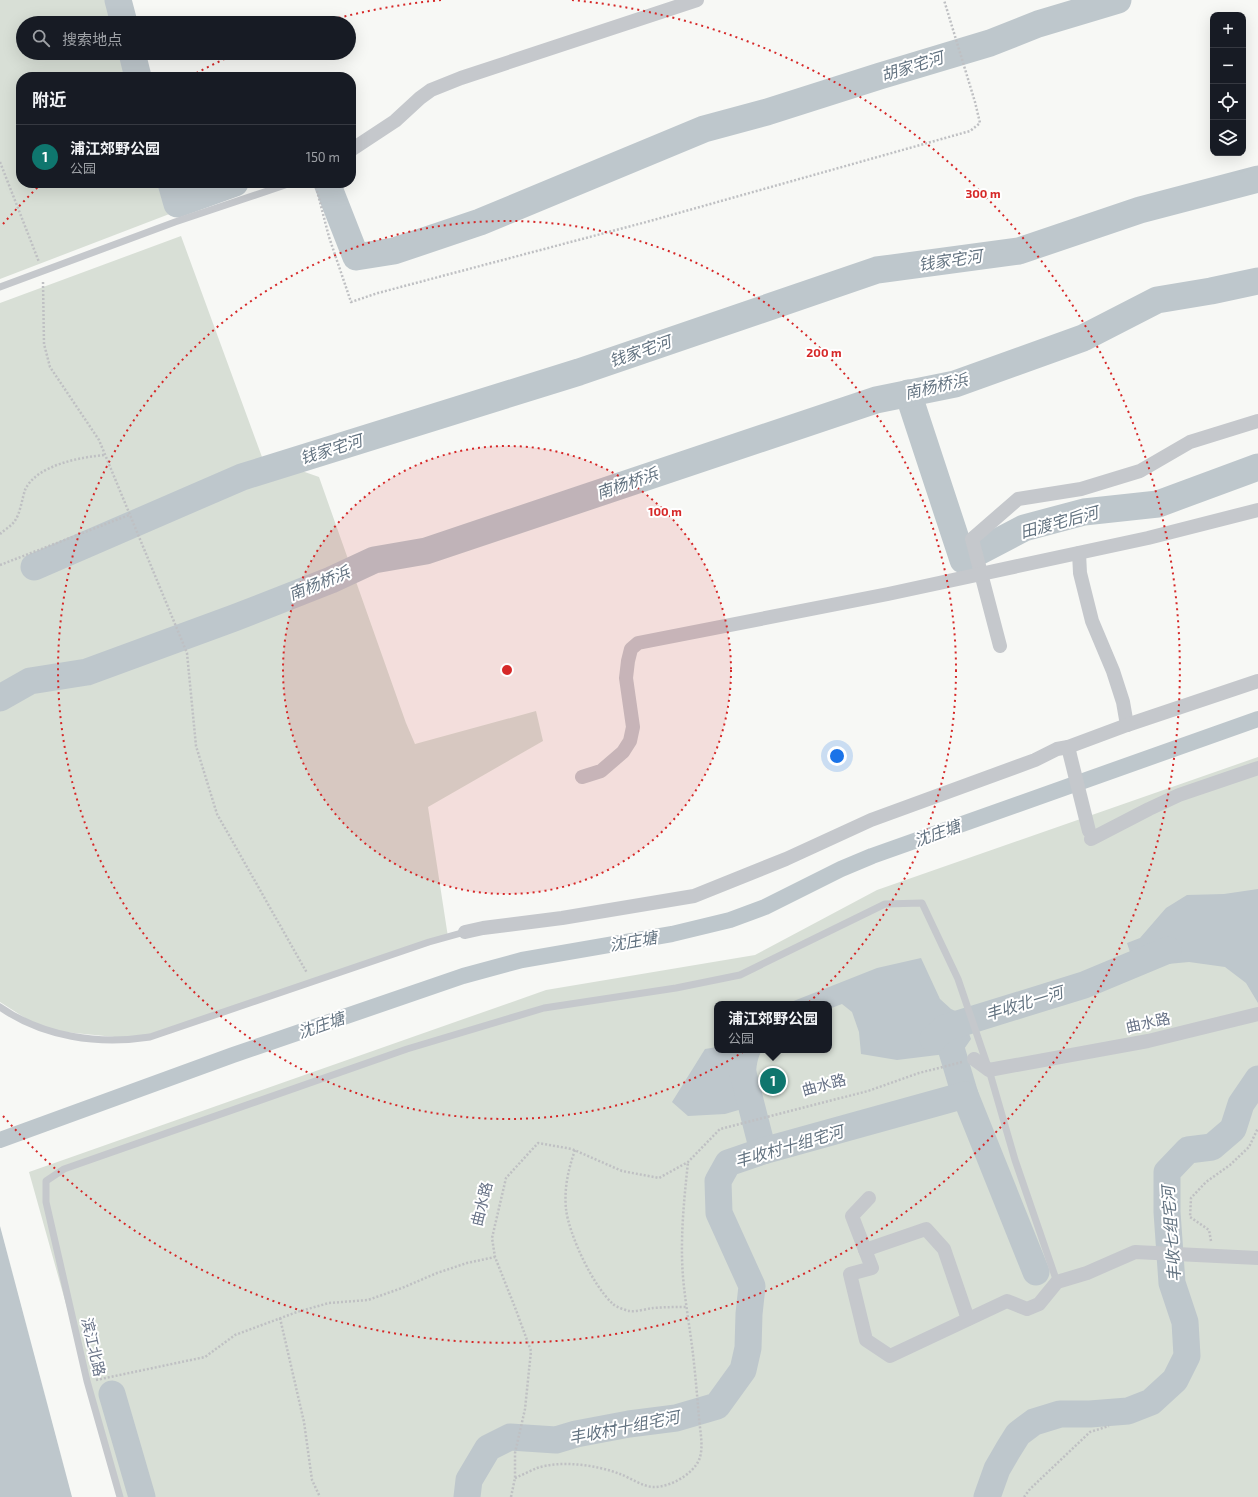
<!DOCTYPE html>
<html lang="zh">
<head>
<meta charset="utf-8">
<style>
	:root { --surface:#171b24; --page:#20242c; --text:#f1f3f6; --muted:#9ea1a6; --line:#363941; --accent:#0f766e }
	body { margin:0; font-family:"Exo 2","Noto Sans SC",sans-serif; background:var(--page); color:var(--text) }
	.controls { position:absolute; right:12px; top:12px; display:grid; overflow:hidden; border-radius:8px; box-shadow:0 4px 16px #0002 }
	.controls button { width:36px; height:36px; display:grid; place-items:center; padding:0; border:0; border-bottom:1px solid var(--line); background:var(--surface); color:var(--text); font:20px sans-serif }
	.you { position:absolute; left:837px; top:756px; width:14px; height:14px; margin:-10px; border:3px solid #fff; border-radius:50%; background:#1a73e8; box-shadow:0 0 0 6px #1a73e833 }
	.badge { display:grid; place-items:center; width:26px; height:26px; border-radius:50%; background:var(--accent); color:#fff; font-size:13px; font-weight:700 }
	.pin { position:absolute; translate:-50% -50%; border:2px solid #fff; box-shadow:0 1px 4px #0006 }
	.popup { position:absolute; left:714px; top:1001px; width:118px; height:52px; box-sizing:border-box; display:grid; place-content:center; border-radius:8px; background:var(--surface); filter:drop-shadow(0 1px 3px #0005); font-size:13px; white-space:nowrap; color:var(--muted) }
	.popup b { font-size:15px; color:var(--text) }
	.popup::after { content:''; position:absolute; left:50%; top:100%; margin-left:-8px; border:8px solid transparent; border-top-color:var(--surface) }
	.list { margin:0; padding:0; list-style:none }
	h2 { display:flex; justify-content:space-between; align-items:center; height:52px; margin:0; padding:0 16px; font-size:17px }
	h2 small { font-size:13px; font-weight:400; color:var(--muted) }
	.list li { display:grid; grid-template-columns:26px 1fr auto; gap:12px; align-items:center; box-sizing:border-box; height:64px; padding:0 16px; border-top:1px solid var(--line) }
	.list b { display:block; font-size:15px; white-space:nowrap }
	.list p { margin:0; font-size:13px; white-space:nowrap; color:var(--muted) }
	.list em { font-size:13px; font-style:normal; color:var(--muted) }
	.icon { flex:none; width:22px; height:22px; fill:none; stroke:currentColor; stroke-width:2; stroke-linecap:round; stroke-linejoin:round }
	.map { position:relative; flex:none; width:1258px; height:1497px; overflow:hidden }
	.search { position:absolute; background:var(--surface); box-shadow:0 4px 16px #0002; left:16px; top:16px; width:340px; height:44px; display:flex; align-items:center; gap:10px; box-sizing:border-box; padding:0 14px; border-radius:22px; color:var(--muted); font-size:15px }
	.panel { position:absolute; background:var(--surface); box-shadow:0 4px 16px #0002; left:16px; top:72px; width:340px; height:116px; border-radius:16px }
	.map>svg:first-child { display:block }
	.green { fill:#d8dfd6; fill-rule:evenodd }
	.water { fill:#bec7cc }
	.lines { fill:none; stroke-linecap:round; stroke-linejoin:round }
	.canal { stroke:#bec7cc; stroke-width:16 }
	.river { stroke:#bec7cc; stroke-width:27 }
	.path { stroke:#bfc0c3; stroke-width:2.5; stroke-dasharray:2 2; stroke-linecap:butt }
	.service { stroke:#c5c8cc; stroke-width:7 }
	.minor { stroke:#c5c8cc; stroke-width:14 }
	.ring { fill:none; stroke:#d62828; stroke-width:2; stroke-dasharray:2 4 }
	.labels { text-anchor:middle; stroke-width:4; stroke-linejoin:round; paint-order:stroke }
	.street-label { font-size:15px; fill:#677286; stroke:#fff }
	.water-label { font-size:16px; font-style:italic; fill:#637381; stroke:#fff }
	.centre { fill:#d62828; stroke:#fff; stroke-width:2 }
	.ring-label { font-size:12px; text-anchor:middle; font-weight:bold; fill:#d62828; stroke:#fff; stroke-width:4; stroke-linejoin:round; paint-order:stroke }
</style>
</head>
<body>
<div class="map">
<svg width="1258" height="1497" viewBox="0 0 1258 1497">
	<rect width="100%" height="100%" fill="#f7f8f5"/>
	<g class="green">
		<path d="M0 0H113L119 23H23V53H128L134 77H21V183H164L172 213 0 279Z"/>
		<path d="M181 236 262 457 319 477 406 723 415 744 536 711 543 741 428 807 448 937 135 1039 44 1030 0 1002V303Z"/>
		<path d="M1258 757V1497H120L29 1172 546 990 755 955 877 890ZM717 1004H829V1050H717Z"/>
	</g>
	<g class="water">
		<path d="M1258 889V1003L1246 983 1225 967 1189 962 1157 965 1137 974 1127 943 1140 938 1166 908 1187 895 1224 894Z"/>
		<path d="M921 958 940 999 951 1009 962 1014 971 1039 962 1052 897 1060 861 1054 859 1032 852 1012 842 1004 829 1009V1004H786L877 968Z"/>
		<path d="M717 1047V1050H762C753 1065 756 1088 759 1104L725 1114 688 1116 672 1102 705 1049Z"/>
		<path d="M0 1226 72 1497H0Z"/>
	</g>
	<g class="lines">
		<path class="canal" d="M0 1140 233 1055 463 976 522 960 672 934 730 920 765 907 841 869 872 856 1258 719"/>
		<g class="river">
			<path d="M118 0 124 23"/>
			<path d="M132 53 138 77"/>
			<path d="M171 183 177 204 235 183"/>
			<path d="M327 183 356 257 394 251 480 222 704 129 767 112 880 76 990 43 1038 24 1118 0"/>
			<path d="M908 393 963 560 1024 528 1084 512 1158 504 1258 467"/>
			<path d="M34 567 242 477 579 372 877 270 1019 251 1140 210 1258 179"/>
			<path d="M0 698 30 681 87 672 234 618 331 580 374 560 426 551 876 400 955 384 1083 338 1157 300 1211 291 1258 281"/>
			<path d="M945 1028 965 1095"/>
			<path d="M933 1039 945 1028 1084 985 1168 950"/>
			<path d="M744 1050 742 1069 763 1151"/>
			<path d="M112 1394 142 1497"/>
			<path d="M467 1497 469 1480 488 1448 510 1437 556 1440 576 1434 629 1424 676 1418 717 1406 743 1370 748 1348 749 1314 752 1286 719 1213 718 1181 728 1163 763 1151 965 1095 1036 1272"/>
			<path d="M987 1497 997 1469 1008 1450 1018 1434 1034 1422 1060 1414H1090L1128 1411 1151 1402 1175 1380 1187 1356 1185 1322 1172 1283 1167 1212V1172L1188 1150 1212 1147 1233 1129 1241 1104 1258 1079"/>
		</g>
		<g class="path">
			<path d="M0 162 39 262"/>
			<path d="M315 183 329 237 351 302 378 293 650 221 970 131 980 123 975 102 944 0"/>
			<path d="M43 282 44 344 50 367 99 440 187 653 196 746 217 814 307 973"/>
			<path d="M0 534C4 530 10 527 14 522 20 515 22 499 25 490 36 465 81 457 105 455"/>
			<path d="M0 565 129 515"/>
			<path d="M575 1150C568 1170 564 1189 566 1209 569 1235 593 1286 613 1304 616 1307 625 1310 629 1311 636 1312 646 1309 653 1308 665 1307 676 1307 687 1307"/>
			<path d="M1211 1241 1209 1230 1190 1217 1191 1198 1206 1182 1230 1165 1249 1147 1258 1128"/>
			<path d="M280 1318 304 1422 312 1480 320 1497"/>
			<path d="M96 1380 205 1357 235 1335 297 1312 329 1303 368 1300 402 1288 437 1273 467 1263 495 1257"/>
			<path d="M515 1478C522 1475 530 1471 537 1468 561 1460 597 1465 620 1474 631 1478 643 1487 654 1487 670 1487 692 1475 699 1460 704 1448 700 1431 699 1418 697 1394 695 1370 692 1346 689 1323 685 1300 683 1277 680 1239 684 1200 688 1162"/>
			<path d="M511 1497 515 1478V1453L525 1409 531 1351 516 1310 495 1257 492 1238 506 1178 538 1143 572 1149 622 1171 659 1178 688 1162 720 1129 868 1091 919 1073 962 1062"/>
			<path d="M1024 1497 1030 1489 1090 1432 1109 1426"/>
		</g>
		<g class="service">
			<path d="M0 287 175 222 291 183"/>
			<path d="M0 1007C43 1037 98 1045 150 1037L429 942 465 932"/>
			<path d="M120 1497 87 1381 46 1202V1181L64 1169 407 1049 544 1008 676 988 740 975 885 904 922 903 958 979 989 1070 1015 1160 1057 1282"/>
		</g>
		<g class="minor">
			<path d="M351 150 395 121 420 98 431 90 461 78 697 0"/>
			<path d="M1079 553 1080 573 1092 621 1113 671 1123 702 1127 725"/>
			<path d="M1000 646 972 539 1018 499 1081 489 1140 471 1190 442 1258 421"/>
			<path d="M1068 747 1089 831"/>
			<path d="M582 777 601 771 623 752 630 741 633 727 626 678 628 661 631 649 638 643 888 594 1148 538 1258 510"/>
			<path d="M1091 839 1149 809 1179 795 1258 768"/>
			<path d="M465 932 483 928 562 918 694 896 786 859 871 820 1035 760 1057 749 1068 747 1127 725 1258 681"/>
			<path d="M974 1059 989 1070 1148 1041 1258 1014"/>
			<path d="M869 1198 852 1216 872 1268 850 1274 866 1340 890 1356 1007 1301 1027 1309 1039 1304 1057 1282 1087 1273 1135 1252 1258 1258"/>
			<path d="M865 1250 926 1229 944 1249 968 1319"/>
		</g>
	</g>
	<circle cx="507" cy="670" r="224" fill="#d62828" fill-opacity=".12"/>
	<g class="ring">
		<circle cx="507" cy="670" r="224"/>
		<circle cx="507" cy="670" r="449"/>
		<path d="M3 224A673 673 0 0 1 39 186M191 76A673 673 0 0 1 233 55M327 21A673 673 0 0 1 442 0M572 0A673 673 0 1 1 3 1116"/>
	</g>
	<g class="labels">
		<g class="street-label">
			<text transform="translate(1148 1023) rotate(-12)" y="5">曲水路</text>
			<text transform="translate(824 1085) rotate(-15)" y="5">曲水路</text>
			<text transform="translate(482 1204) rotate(-76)" y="5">曲水路</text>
			<text transform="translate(93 1347) rotate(77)" y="5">滨江北路</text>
		</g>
		<g class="water-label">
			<text transform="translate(912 66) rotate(-17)" y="6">胡家宅河</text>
			<text transform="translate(950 260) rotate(-8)" y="6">钱家宅河</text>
			<text transform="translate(640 351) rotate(-19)" y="6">钱家宅河</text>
			<text transform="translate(936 386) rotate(-13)" y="6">南杨桥浜</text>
			<text transform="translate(331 449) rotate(-17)" y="6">钱家宅河</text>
			<text transform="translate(627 483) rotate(-19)" y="6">南杨桥浜</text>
			<text transform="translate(1059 522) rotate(-15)" y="6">田渡宅后河</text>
			<text transform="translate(319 583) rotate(-22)" y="6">南杨桥浜</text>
			<text transform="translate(937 833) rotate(-20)" y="6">沈庄塘</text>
			<text transform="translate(633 941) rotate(-10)" y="6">沈庄塘</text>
			<text transform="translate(1024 1003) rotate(-17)" y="6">丰收北一河</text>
			<text transform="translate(321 1025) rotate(-19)" y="6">沈庄塘</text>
			<text transform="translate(789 1146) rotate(-16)" y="6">丰收村十组宅河</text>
			<text transform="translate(1171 1234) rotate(-94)" y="6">丰收七组宅河</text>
			<text transform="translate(624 1427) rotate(-11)" y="6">丰收村十组宅河</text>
		</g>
	</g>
	<circle cx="507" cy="670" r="6" class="centre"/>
	<g class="ring-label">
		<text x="983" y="198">300 m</text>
		<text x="824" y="357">200 m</text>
		<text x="665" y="516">100 m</text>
	</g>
</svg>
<div class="controls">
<button>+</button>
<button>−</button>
<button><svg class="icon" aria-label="locate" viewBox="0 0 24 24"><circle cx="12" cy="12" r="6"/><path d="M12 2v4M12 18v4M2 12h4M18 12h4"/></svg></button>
<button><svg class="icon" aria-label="layers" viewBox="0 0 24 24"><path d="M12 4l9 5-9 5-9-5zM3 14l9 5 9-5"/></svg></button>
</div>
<div class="you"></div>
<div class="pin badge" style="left:773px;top:1081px">1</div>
<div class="popup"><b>浦江郊野公园</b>公园</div>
<div class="search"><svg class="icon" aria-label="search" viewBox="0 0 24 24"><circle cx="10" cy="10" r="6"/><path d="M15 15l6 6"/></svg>搜索地点</div>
<section class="panel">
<h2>附近<small></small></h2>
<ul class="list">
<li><span class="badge">1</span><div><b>浦江郊野公园</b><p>公园</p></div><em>150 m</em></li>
</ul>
</section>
</div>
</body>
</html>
